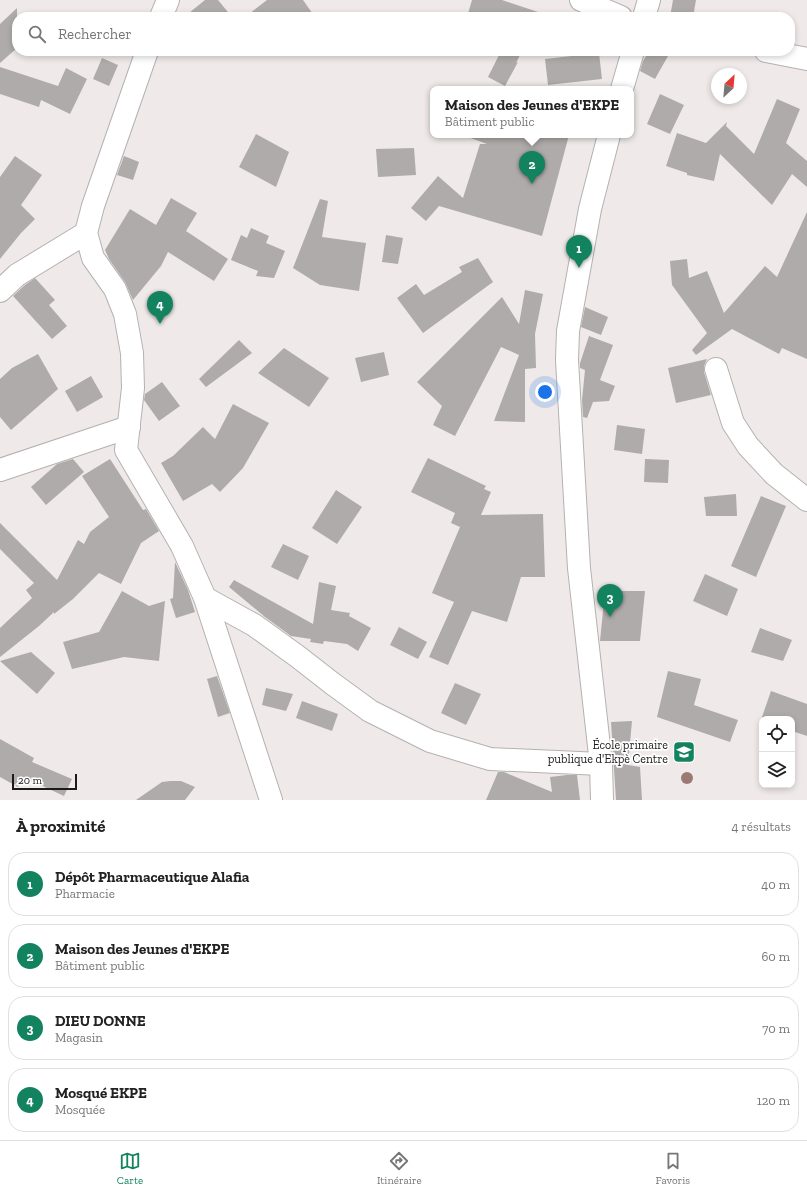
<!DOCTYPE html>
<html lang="fr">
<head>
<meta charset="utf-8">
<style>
	:root { --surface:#fff; --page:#f2f2f2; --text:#222; --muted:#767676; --line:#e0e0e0; --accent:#13825f }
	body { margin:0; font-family:"Zilla Slab",serif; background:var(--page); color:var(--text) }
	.controls { position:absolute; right:12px; bottom:12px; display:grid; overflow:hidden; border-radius:8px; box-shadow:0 2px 6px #0003 }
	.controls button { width:36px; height:36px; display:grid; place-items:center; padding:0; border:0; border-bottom:1px solid var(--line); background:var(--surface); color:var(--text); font:20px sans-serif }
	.compass { position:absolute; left:711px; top:68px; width:36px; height:36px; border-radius:50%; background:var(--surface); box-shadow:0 2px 6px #0003; rotate:26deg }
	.scale { position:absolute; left:12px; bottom:10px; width:65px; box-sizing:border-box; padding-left:4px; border:2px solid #1c1a1a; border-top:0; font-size:11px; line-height:14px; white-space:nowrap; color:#1c1a1a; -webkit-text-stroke:3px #fff; paint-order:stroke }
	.you { position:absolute; left:545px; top:392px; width:14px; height:14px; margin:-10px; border:3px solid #fff; border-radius:50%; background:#1a73e8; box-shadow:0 0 0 6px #1a73e833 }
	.badge { display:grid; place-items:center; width:26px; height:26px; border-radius:50%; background:var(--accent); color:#fff; font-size:13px; font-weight:700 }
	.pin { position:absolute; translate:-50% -33px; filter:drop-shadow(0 1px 2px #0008) }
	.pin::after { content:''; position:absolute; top:21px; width:14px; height:12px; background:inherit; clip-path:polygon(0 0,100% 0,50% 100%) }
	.popup { position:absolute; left:430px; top:86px; width:204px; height:52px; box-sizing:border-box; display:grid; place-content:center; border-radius:8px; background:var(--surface); filter:drop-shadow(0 1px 3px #0005); font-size:13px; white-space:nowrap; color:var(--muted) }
	.popup b { font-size:15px; color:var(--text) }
	.popup::after { content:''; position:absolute; left:50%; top:100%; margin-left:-8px; border:8px solid transparent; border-top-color:var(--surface) }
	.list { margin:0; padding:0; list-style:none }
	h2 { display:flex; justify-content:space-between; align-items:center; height:52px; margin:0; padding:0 16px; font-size:17px }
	h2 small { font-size:13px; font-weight:400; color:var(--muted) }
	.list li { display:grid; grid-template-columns:26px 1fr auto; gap:12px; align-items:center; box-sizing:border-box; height:64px; margin:0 8px 8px; padding:0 8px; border:1px solid var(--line); border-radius:16px }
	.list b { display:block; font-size:15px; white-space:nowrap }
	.list p { margin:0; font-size:13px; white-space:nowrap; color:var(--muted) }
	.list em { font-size:13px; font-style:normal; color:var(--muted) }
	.icon { flex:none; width:22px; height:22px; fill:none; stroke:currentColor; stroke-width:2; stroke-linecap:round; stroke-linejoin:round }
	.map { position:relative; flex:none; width:807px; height:800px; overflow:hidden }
	.search { position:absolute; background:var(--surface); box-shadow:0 2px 6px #0003; left:12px; right:12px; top:12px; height:44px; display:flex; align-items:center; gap:10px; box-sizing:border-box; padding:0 14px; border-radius:16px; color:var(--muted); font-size:15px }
	.sheet { height:340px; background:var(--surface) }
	nav { display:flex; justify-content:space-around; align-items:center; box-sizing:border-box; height:56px; border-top:1px solid var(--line); background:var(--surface); font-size:11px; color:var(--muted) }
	nav a { display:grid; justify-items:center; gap:2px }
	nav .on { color:var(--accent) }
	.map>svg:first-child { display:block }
	.building { fill:#b0abab }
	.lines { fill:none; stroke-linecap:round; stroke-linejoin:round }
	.minor-casing { stroke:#b5b1b1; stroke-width:24 }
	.minor { stroke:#fff; stroke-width:22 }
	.tree { fill:#9d7976 }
	.labels { text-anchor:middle; stroke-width:3.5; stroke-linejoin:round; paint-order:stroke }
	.poi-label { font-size:12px; fill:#1c1a1a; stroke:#fff; text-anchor:end }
</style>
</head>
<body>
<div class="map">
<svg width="807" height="800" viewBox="0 0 807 800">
	<rect width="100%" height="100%" fill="#efeae9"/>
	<g class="building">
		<path d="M205 0H218L232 17H184Z"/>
		<path d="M267 0H303L315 17H245Z"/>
		<path d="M472 0H502L544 14 543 17H467Z"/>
		<path d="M673 0H696L693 17H670Z"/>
		<path d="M17 8V48L0 63V24Z"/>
		<path d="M501 51H522L516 63 518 62 505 86 488 77Z"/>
		<path d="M649 51H658L668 56 655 79 640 71 643 61Z"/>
		<path d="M599 53 602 79 548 85 545 59Z"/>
		<path d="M102 58 118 65 109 86 93 79Z"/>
		<path d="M0 67 58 86 66 68 87 79 70 114 41 100 39 107 0 94Z"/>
		<path d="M660 94 684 105 670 134 647 124Z"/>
		<path d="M777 99 800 109 786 143 807 161V187L792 174 772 205 720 154 714 181 687 175V173L666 166 677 133 706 143 727 122 726 126 754 154Z"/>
		<path d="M256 134 289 152 276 187 239 167Z"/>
		<path d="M469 135H569L542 236 439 206 426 221 411 208 438 176 463 198 480 144H487L468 137Z"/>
		<path d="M414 148 416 175 378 177 376 149Z"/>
		<path d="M15 156 42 175 21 205 35 219 21 233 0 259V177Z"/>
		<path d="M124 156 139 162 133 180 117 175Z"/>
		<path d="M171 198 197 213 186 231 228 259 214 281 168 252 161 266 133 300 125 282 109 259 105 250 130 209 156 225Z"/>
		<path d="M320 199 328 201 322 237 366 243 359 291 320 285 293 268Z"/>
		<path d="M807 212V359L782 348 779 354 732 329 696 355 692 350 707 333 672 285 670 261 687 259 689 278 707 271 724 313 765 266 777 277Z"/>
		<path d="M251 228 269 236 266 243 285 251 274 278 256 276 258 271 231 260 241 235 247 238Z"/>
		<path d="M386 235 403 238 398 264 382 262Z"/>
		<path d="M478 258 493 282 423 333 397 298 416 284 424 295 462 272 459 267Z"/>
		<path d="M35 278 55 300 49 305 67 326 52 339 13 296 25 285Z"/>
		<path d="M525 290 543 294 535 334 536 368 525 369V422L494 421 519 355 501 347 455 436 433 425 442 406 417 382 502 297 519 324Z"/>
		<path d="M585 307 608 317 601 335 581 327Z"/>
		<path d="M589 336 613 345 600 380 615 386 609 401 593 402 587 418 583 417 582 400 585 370 580 368V363Z"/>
		<path d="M239 340 252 353 206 387 199 379Z"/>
		<path d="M284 348 329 378 309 407 258 373Z"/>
		<path d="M384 352 389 375 361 382 355 358Z"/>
		<path d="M38 354 58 389 11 430 0 417V379L12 368Z"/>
		<path d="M707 359 704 366V372L711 395 676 403 668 368Z"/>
		<path d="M91 376 103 397 77 412 65 391Z"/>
		<path d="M162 382 180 406 159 421 144 400 145 394Z"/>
		<path d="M233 404 269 423 243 468 220 492 212 484 183 501 161 463 173 456 203 427 215 439Z"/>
		<path d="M617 425 645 429 642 454 614 450Z"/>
		<path d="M428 458 486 486 484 489 491 492 481 515 543 514 545 577H521L507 622 472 611 448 665 429 657 454 602 432 593 460 527 451 523 455 513 411 492Z"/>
		<path d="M73 459 84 472 46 505 31 487 57 464Z"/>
		<path d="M110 459 143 510 146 509 159 531 141 543 121 584 99 573 73 599 54 614V612L39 626 0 657V628L32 598 26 590 34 583 0 549V523L57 580 78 540 84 544 90 532 109 517 82 476Z"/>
		<path d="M645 459 669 460 668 483 644 482Z"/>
		<path d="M336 490 362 507 337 544 312 528Z"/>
		<path d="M736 494 737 516H706L704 497Z"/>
		<path d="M761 496 786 506 756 577 731 566Z"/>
		<path d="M283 544 309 556 298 580 271 567Z"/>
		<path d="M175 562 188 590 195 612 176 618 170 599 173 598Z"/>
		<path d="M705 574 738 589 727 616 693 601Z"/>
		<path d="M234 580 313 624 319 582 336 586 331 610 350 613 349 616 371 628 358 651 347 644 324 641 323 644 310 642 311 639 291 636 265 617 229 587Z"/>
		<path d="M122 591 149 606 165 601 159 661 124 657 72 669 63 642 99 632Z"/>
		<path d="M605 591H645L640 641H600Z"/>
		<path d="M399 627 427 642 418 659 390 645Z"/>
		<path d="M760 628 792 640 783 661 751 652Z"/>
		<path d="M31 652 55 673 37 694 0 661Z"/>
		<path d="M668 671 701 679 694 705 738 720 730 742 657 717Z"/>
		<path d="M217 676 230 713 218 717 207 679Z"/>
		<path d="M455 683 481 694 466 725 441 713Z"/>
		<path d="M266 688 293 694 286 711 262 705Z"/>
		<path d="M771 691 807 704V736L792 731V719L761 720Z"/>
		<path d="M302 701 338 714 332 731 296 718Z"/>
		<path d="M632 721 628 765 640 767 642 800H616L611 722Z"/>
		<path d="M0 739 34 758 32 762 72 779 64 796 23 777 18 787 0 777Z"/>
		<path d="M498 772H504L552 792 550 777 567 775H577L580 800H486Z"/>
		<path d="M170 781H181L195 787 185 800H136L162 782Z"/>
	</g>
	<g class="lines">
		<g class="minor-casing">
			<g id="minor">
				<path d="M581 0 621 17"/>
				<path d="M161 17 168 0"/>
				<path d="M644 17 649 0"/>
				<path d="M147 51 93 206 86 233 93 258 115 289 125 314 132 353 133 388 126 450 182 546 205 598 271 800"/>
				<path d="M766 51 807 59"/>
				<path d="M622 89 633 51"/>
				<path d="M0 291 17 275 86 233"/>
				<path d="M716 369 733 423 748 446 774 474 807 500"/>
				<path d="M0 470 129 427"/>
				<path d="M205 598 254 625 297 656 333 684 370 711 430 741 490 759 601 764"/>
				<path d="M602 800 601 764 579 568 567 360 568 331 590 209 609 135"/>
			</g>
		</g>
		<use href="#minor" class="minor"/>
	</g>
	<circle class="tree" cx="687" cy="778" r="6"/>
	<defs>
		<g id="school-square" transform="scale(1.15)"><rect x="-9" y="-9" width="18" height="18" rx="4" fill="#13825f" stroke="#fff"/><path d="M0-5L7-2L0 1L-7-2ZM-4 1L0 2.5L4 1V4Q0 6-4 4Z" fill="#fff"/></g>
	</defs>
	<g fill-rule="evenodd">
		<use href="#school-square" x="684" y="752"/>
	</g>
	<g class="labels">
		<g class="poi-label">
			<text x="668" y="749">École primaire<tspan x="668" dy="14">publique d'Ekpè Centre</tspan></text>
		</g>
	</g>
</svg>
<div class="controls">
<button><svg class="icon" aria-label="locate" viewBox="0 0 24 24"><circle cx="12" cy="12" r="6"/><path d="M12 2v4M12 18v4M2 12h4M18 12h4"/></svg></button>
<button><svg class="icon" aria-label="layers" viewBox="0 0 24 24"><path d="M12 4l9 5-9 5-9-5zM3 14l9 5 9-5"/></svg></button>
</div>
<svg class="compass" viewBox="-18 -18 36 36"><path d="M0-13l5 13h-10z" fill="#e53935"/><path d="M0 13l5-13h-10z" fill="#767676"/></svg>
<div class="scale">20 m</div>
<div class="you"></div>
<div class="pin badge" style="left:579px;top:268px">1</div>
<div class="pin badge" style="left:532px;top:184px">2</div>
<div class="popup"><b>Maison des Jeunes d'EKPE</b>Bâtiment public</div>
<div class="pin badge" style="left:610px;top:617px">3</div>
<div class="pin badge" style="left:160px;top:324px">4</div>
<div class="search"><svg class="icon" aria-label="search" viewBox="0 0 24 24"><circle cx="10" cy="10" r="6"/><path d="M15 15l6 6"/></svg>Rechercher</div>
</div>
<section class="sheet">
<h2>À proximité<small>4 résultats</small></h2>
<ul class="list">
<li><span class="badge">1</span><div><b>Dépôt Pharmaceutique Alafia</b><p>Pharmacie</p></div><em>40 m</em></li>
<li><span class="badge">2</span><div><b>Maison des Jeunes d'EKPE</b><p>Bâtiment public</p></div><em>60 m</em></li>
<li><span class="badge">3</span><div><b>DIEU DONNE</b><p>Magasin</p></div><em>70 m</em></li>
<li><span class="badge">4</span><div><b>Mosqué EKPE</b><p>Mosquée</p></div><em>120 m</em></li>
</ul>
</section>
<nav>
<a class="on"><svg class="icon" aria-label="map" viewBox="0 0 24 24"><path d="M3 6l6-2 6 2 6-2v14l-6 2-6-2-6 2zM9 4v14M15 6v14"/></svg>Carte</a>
<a><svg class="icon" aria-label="directions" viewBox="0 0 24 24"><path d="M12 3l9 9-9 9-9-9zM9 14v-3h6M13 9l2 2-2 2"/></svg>Itinéraire</a>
<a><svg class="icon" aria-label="saved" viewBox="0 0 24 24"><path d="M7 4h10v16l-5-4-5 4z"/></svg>Favoris</a>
</nav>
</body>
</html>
